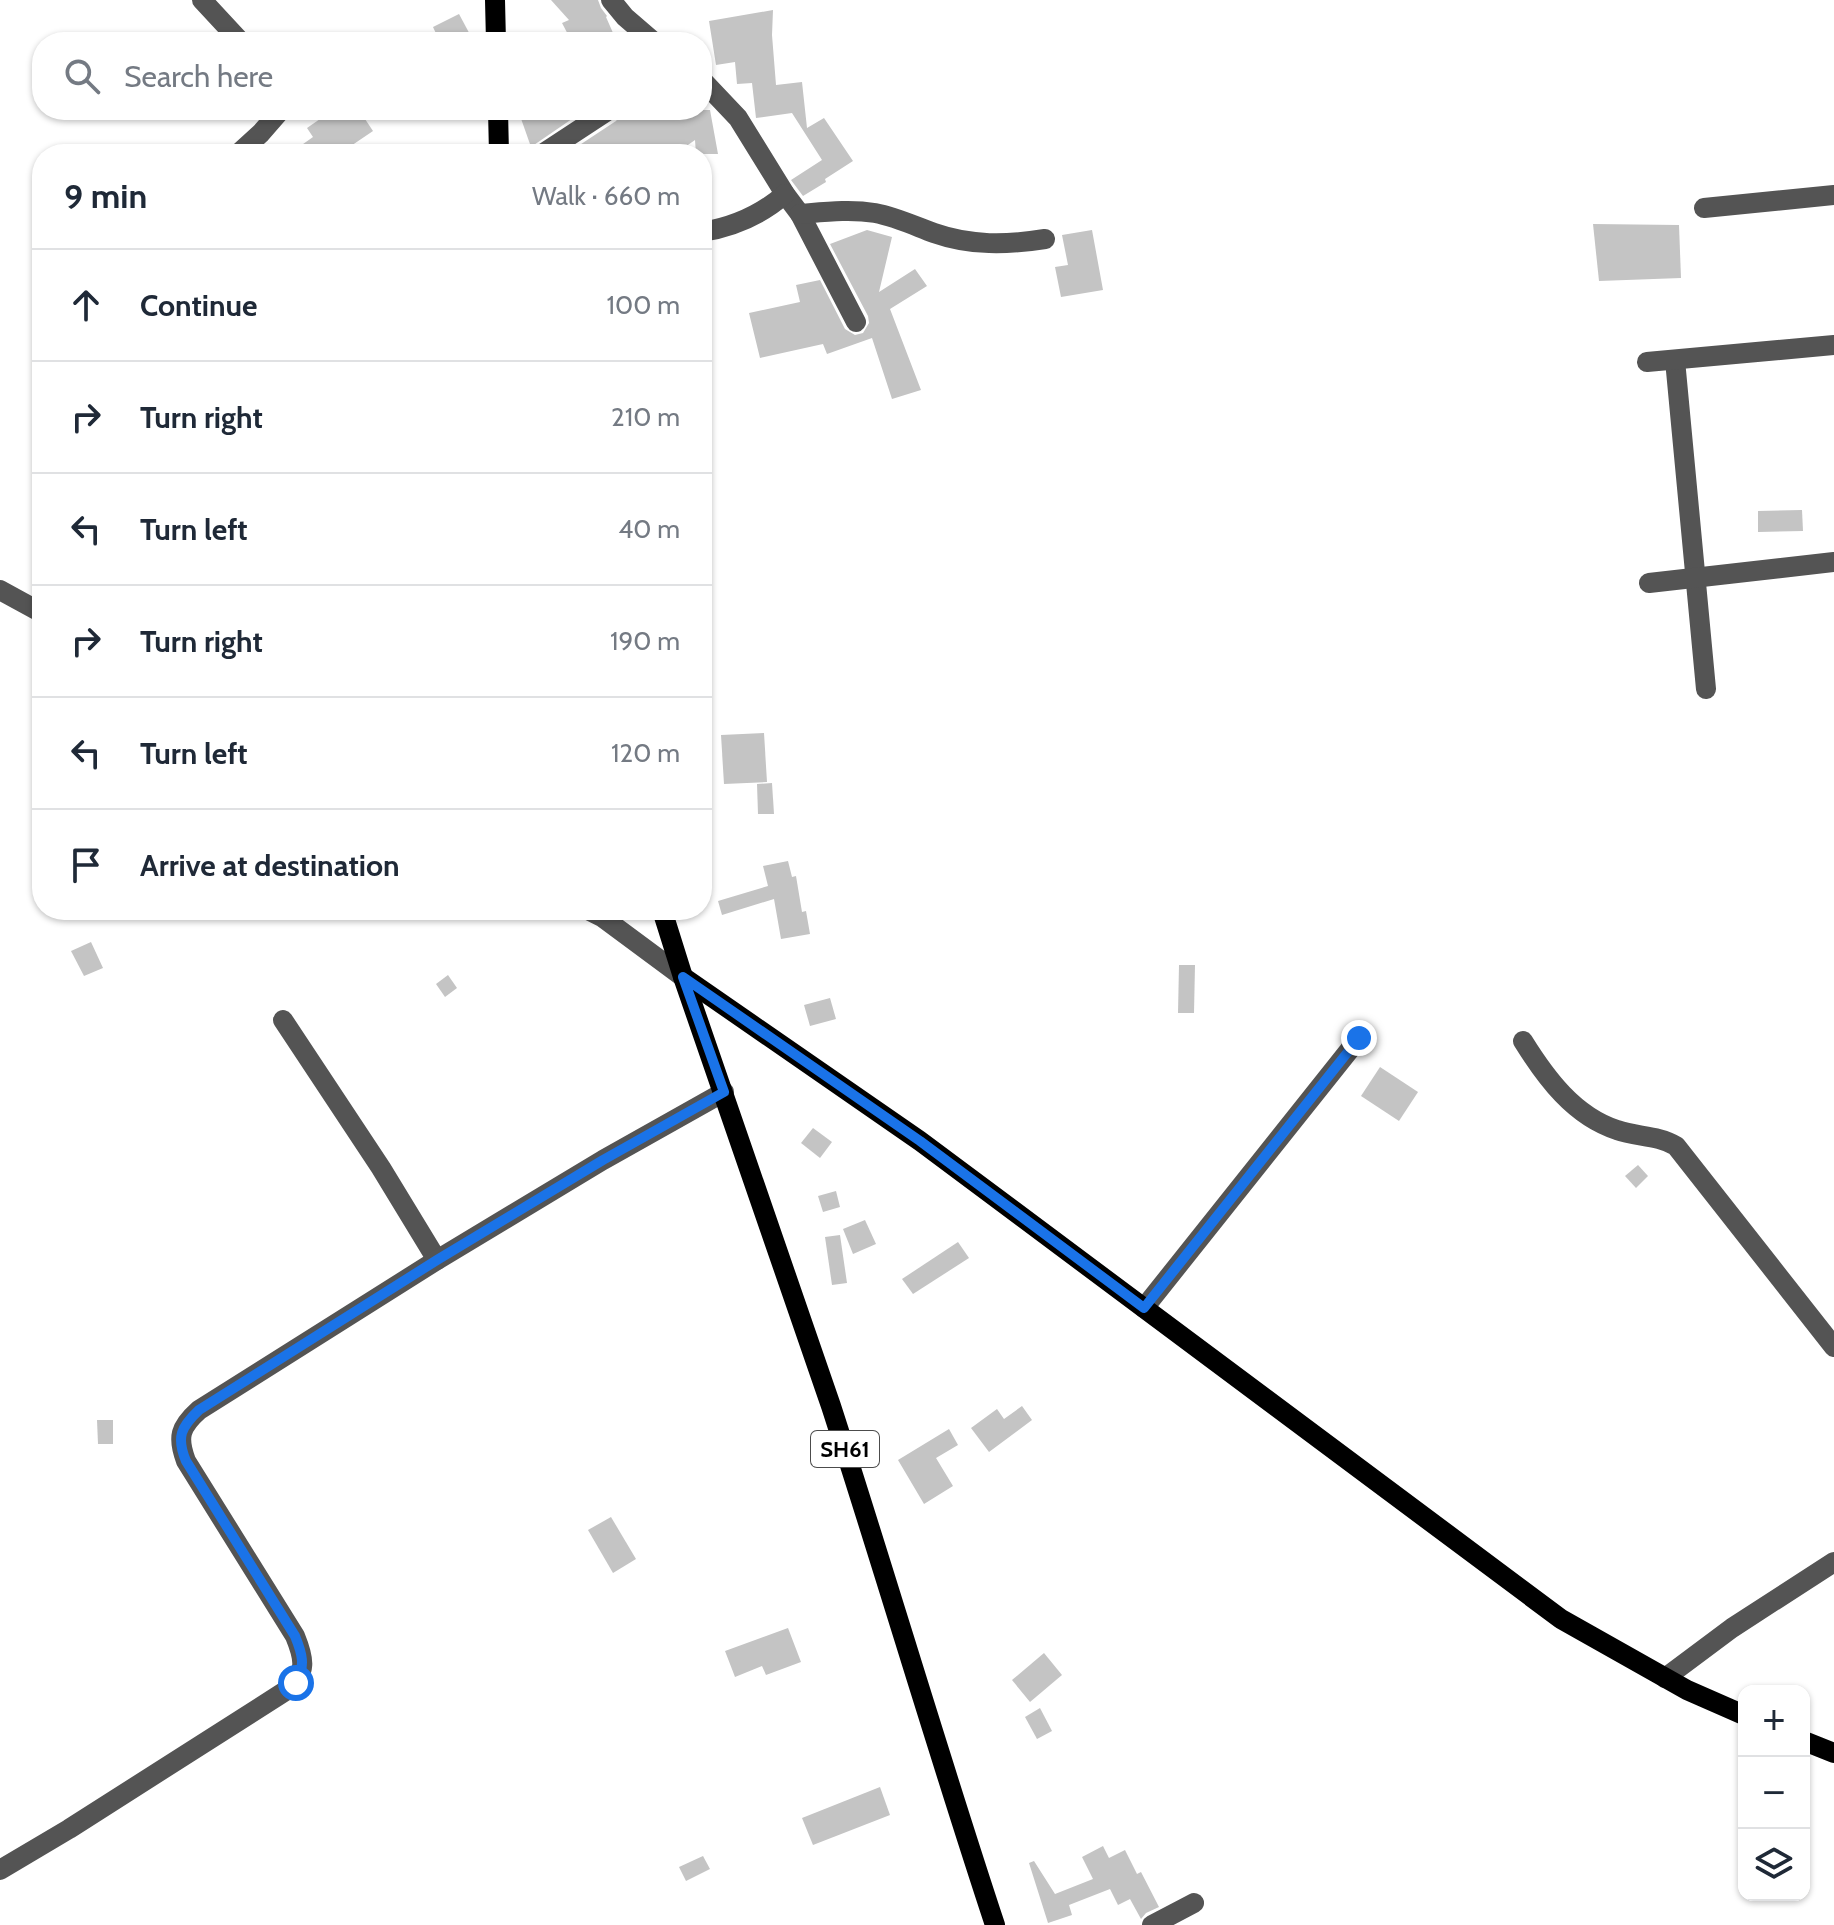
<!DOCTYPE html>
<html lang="en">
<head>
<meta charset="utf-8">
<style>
	:root { --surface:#fff; --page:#f6f6f7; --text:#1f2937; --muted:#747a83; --line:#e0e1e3 }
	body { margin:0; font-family:Cabin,sans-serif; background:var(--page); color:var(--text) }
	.controls { position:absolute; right:24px; bottom:24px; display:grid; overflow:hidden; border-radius:16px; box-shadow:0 2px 6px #0004 }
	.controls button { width:72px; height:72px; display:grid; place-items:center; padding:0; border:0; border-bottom:2px solid var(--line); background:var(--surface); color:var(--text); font:40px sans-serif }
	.stop { position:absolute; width:24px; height:24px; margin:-18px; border:6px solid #1a73e8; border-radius:50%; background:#fff }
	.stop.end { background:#1a73e8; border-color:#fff; box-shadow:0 2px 8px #0008 }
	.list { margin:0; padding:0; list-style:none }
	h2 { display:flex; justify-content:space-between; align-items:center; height:104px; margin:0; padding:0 32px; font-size:34px }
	h2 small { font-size:26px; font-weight:400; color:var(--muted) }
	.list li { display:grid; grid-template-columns:52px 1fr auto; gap:24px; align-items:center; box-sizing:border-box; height:112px; padding:0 32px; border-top:2px solid var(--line) }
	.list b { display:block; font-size:30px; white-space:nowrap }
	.list em { font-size:26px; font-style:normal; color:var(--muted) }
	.icon { flex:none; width:44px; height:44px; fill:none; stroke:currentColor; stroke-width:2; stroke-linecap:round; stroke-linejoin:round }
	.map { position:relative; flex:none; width:1834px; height:1925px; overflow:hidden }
	.search { position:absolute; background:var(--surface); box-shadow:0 2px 6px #0004; left:32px; top:32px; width:680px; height:88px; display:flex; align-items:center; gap:20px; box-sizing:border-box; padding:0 28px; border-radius:32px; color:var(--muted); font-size:30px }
	.panel { position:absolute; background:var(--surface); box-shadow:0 2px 6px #0004; left:32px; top:144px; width:680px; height:776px; border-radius:32px }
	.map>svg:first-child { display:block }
	.building { fill:#c4c4c4 }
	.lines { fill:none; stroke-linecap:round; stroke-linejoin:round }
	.minor { stroke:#545454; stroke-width:20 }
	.major { stroke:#000; stroke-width:20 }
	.route { stroke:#1a73e8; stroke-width:10 }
	.labels { text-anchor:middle; stroke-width:7; stroke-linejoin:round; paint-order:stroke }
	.shield { fill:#fff; stroke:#4c4c4c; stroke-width:2 }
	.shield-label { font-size:22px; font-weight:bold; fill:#000 }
</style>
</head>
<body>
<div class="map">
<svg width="1834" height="1925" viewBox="0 0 1834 1925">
	<rect width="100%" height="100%" fill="#fff"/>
	<g class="building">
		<path d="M551 0H598L601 8 607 16 606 17 617 42H572L562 23 569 20Z"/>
		<path d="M773 10 772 35 776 85 802 82 807 128 824 118 853 161 825 179 826 182 803 196 791 180 822 160 792 113 756 118 752 83 737 84 735 62 716 65 709 21Z"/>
		<path d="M459 14 474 42H440L433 27Z"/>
		<path d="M333 110H359L373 131 339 154H289L313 137 307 128Z"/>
		<path d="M518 110H585L531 147Z"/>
		<path d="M622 110H710L718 154H696L695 140 675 154H566L616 121 620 116Z"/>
		<path d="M1593 224 1679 225 1681 278 1599 281Z"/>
		<path d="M867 230 892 237 879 292 915 269 927 286 890 309 921 390 892 399 872 338 827 354 823 344 760 358 749 313 800 302 796 285 820 280 845 329 855 335 863 333 869 323 868 316 830 244Z"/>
		<path d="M1092 230 1103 290 1061 297 1055 267 1068 265 1062 235Z"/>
		<path d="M1802 510 1803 531 1758 532V511Z"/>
		<path d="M764 733 767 782 724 784 721 735Z"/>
		<path d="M772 783 774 814H758L757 784Z"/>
		<path d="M788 861 792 877 796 876 802 912 806 911 810 934 781 939 774 899 722 915 718 901 768 886 763 866Z"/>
		<path d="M91 942 103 968 84 976 71 951Z"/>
		<path d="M1179 965H1195L1194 1013H1178Z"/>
		<path d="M448 975 457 988 445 997 436 984Z"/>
		<path d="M830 998 836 1019 810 1026 804 1005Z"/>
		<path d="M1380 1067 1418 1092 1399 1121 1361 1096Z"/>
		<path d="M813 1128 832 1142 820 1158 801 1143Z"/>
		<path d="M1638 1165 1648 1176 1636 1188 1625 1176Z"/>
		<path d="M836 1191 840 1207 823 1212 818 1196Z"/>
		<path d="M865 1220 876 1244 853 1254 843 1229Z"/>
		<path d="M840 1235 847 1283 832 1285 825 1237Z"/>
		<path d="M958 1242 969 1258 913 1294 902 1279Z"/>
		<path d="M1022 1406 1032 1420 989 1452 971 1428 997 1409 1004 1419Z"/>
		<path d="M97 1420H113V1444H98Z"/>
		<path d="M949 1429 958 1445 936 1458 953 1486 924 1504 898 1460Z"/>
		<path d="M611 1517 636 1559 613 1573 588 1530Z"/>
		<path d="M788 1628 801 1662 766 1675 762 1666 735 1677 725 1651Z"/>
		<path d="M1044 1653 1062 1675 1030 1702 1012 1680Z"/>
		<path d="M1040 1708 1052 1731 1037 1739 1025 1717Z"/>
		<path d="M880 1787 890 1815 813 1845 802 1818Z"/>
		<path d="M1103 1846 1109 1858 1125 1850 1137 1874 1141 1872 1159 1907 1146 1913 1141 1919 1130 1899 1118 1905 1110 1889 1069 1905 1072 1915 1048 1923 1029 1863 1034 1861 1055 1894 1093 1879 1082 1857Z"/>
		<path d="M703 1856 710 1869 686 1881 679 1867Z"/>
	</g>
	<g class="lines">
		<g class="minor">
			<path d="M202 0 241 42"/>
			<path d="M611 0 625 17 654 42"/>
			<path d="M702 80 738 118 785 194 800 214 856 322"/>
			<path d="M238 154 261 133 281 110"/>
			<path d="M542 154 609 110"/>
			<path d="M1704 208 1834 195"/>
			<path d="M800 214C825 212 850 209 875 213 896 217 915 226 934 233 971 246 1007 245 1045 239"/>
			<path d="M702 232C733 227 761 215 785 194"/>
			<path d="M1675 360 1706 689"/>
			<path d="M1647 362 1834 345"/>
			<path d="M1649 583 1834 562"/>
			<path d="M0 590 42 613"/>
			<path d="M588 910 602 917 683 977"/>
			<path d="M283 1020 381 1168 437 1260"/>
			<path d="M1523 1041C1546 1078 1574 1116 1617 1130 1636 1137 1658 1135 1676 1146L1834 1347"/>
			<path d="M1144 1308 1359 1038"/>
			<path d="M1665 1678 1732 1628 1834 1562"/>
			<path d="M0 1870 69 1829 287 1690C308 1673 304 1658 295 1636L186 1461C177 1437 180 1427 199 1410L437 1260 603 1160 724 1092"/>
			<path d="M1152 1925 1194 1903"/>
		</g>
		<g class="major">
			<path d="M495 0 496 42"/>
			<path d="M498 110 499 154"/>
			<path d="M662 910 683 977C733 1120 783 1263 831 1406 887 1579 938 1753 995 1925"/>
			<path d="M683 977 920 1141 1561 1619 1687 1690 1744 1715"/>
			<path d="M1804 1741 1834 1753"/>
		</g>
	</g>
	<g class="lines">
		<path class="route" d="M296 1683C306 1666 302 1653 295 1636L186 1461C176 1437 181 1427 199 1410L437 1260 603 1160 724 1092 683 977 920 1141 1144 1308 1359 1038"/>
	</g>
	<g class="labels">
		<rect class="shield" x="811" y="1431" width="68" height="36" rx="6"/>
		<g class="shield-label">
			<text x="845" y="1457">SH61</text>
		</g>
	</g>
</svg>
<div class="controls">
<button>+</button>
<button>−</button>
<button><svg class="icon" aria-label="layers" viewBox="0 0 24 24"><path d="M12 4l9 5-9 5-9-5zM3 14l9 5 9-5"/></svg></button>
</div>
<div class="stop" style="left:296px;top:1683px"></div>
<div class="stop end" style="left:1359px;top:1038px"></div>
<div class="search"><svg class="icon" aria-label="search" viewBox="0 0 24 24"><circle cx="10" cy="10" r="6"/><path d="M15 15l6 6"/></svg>Search here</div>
<section class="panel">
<h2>9 min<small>Walk · 660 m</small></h2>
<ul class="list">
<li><svg class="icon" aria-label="ahead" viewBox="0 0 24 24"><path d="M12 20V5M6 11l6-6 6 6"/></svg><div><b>Continue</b></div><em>100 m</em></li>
<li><svg class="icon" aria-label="right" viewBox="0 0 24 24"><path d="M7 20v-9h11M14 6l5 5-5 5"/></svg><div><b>Turn right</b></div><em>210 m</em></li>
<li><svg class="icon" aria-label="left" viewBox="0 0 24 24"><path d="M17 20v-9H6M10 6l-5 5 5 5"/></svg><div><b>Turn left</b></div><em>40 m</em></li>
<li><svg class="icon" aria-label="right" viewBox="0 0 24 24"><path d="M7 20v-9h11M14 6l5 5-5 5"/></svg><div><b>Turn right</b></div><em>190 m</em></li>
<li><svg class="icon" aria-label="left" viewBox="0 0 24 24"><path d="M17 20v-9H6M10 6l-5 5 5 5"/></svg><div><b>Turn left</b></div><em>120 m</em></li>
<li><svg class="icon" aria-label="arrive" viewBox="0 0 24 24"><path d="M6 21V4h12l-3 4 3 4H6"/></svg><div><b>Arrive at destination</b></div></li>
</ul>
</section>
</div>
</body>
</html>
